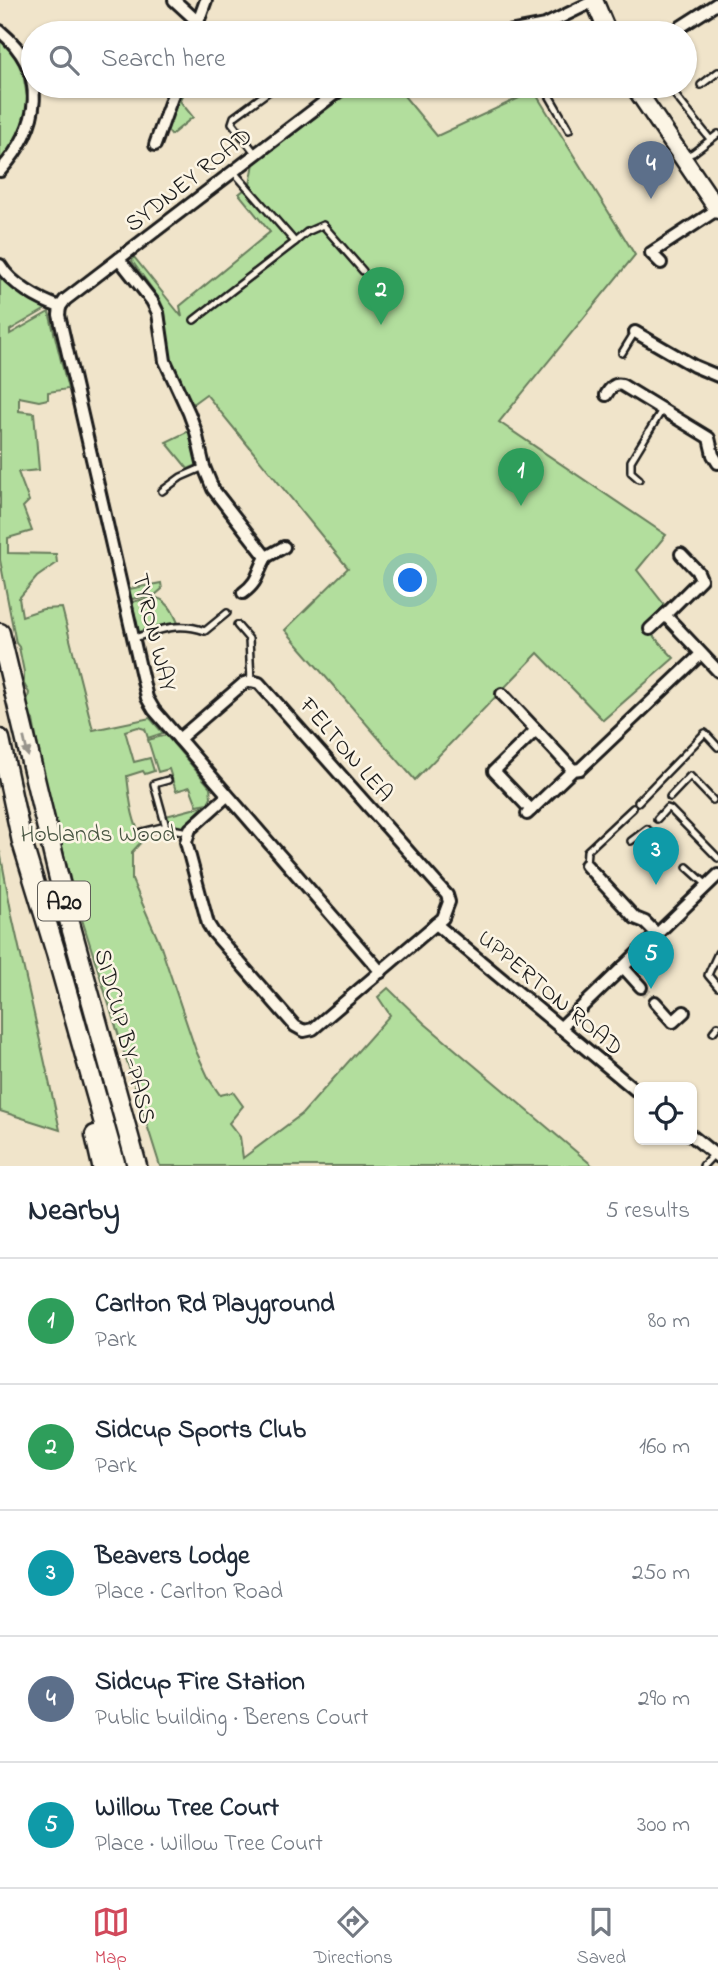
<!DOCTYPE html>
<html lang="en">
<head>
<meta charset="utf-8">
<style>
	:root { --surface:#fff; --page:#f6f6f7; --text:#1f2937; --muted:#747a83; --line:#e0e1e3; --accent:#d1495b }
	body { margin:0; font-family:"Indie Flower",sans-serif; background:var(--page); color:var(--text) }
	.controls { position:absolute; right:21px; bottom:21px; display:grid; overflow:hidden; border-radius:10px; box-shadow:0 2px 5px #0004 }
	.controls button { width:63px; height:63px; display:grid; place-items:center; padding:0; border:0; border-bottom:2px solid var(--line); background:var(--surface); color:var(--text); font:35px sans-serif }
	.you { position:absolute; left:411px; top:581px; width:24px; height:24px; margin:-18px; border:5px solid #fff; border-radius:50%; background:#1a73e8; box-shadow:0 0 0 10px #1a73e833 }
	.badge { display:grid; place-items:center; width:46px; height:46px; border-radius:50%; background:var(--accent); color:#fff; font-size:23px; font-weight:700 }
	.pin { position:absolute; translate:-50% -58px; filter:drop-shadow(0 2px 4px #0008) }
	.pin::after { content:''; position:absolute; top:37px; width:24px; height:21px; background:inherit; clip-path:polygon(0 0,100% 0,50% 100%) }
	.list { margin:0; padding:0; list-style:none }
	h2 { display:flex; justify-content:space-between; align-items:center; height:91px; margin:0; padding:0 28px; font-size:30px }
	h2 small { font-size:23px; font-weight:400; color:var(--muted) }
	.list li { display:grid; grid-template-columns:46px 1fr auto; gap:21px; align-items:center; box-sizing:border-box; height:126px; padding:0 28px; border-top:2px solid var(--line) }
	.list b { display:block; font-size:26px; white-space:nowrap }
	.list p { margin:0; font-size:23px; white-space:nowrap; color:var(--muted) }
	.list em { font-size:23px; font-style:normal; color:var(--muted) }
	.icon { flex:none; width:38px; height:38px; fill:none; stroke:currentColor; stroke-width:2; stroke-linecap:round; stroke-linejoin:round }
	.map { position:relative; flex:none; width:718px; height:1166px; overflow:hidden }
	.search { position:absolute; background:var(--surface); box-shadow:0 2px 5px #0004; left:21px; right:21px; top:21px; height:77px; display:flex; align-items:center; gap:18px; box-sizing:border-box; padding:0 24px; border-radius:38px; color:var(--muted); font-size:26px }
	.sheet { height:721px; background:var(--surface) }
	nav { display:flex; justify-content:space-around; align-items:center; box-sizing:border-box; height:98px; border-top:2px solid var(--line); background:var(--surface); font-size:19px; color:var(--muted) }
	nav a { display:grid; justify-items:center; gap:4px }
	nav .on { color:var(--accent) }
	.map>svg:first-child { display:block }
	.green { fill:#b2de9d; stroke:#677d5c; stroke-width:2 }
	.lines { fill:none; stroke-linecap:round; stroke-linejoin:round }
	.minor-tunnel { stroke:#c6bca7; stroke-width:10; stroke-dasharray:10 5; stroke-linecap:butt }
	.service-casing { stroke:#1c1c1c; stroke-width:10 }
	.minor-casing { stroke:#1c1c1c; stroke-width:16 }
	.primary-casing { stroke:#1c1c1c; stroke-width:21 }
	.trunk-casing { stroke:#1c1c1c; stroke-width:23 }
	.service { stroke:#fcf5e5; stroke-width:5 }
	.minor { stroke:#fcf5e5; stroke-width:10 }
	.primary { stroke:#fcf5e5; stroke-width:16 }
	.trunk { stroke:#fcf5e5; stroke-width:18 }
	.oneway { fill:#97938b }
	.labels { text-anchor:middle; stroke-width:5; stroke-linejoin:round; paint-order:stroke }
	.shield { fill:#fcf5e5; stroke:#5f5d58; stroke-width:2 }
	.shield-label { font-size:23px; font-weight:bold; fill:#1c1c1c }
	.street-label { font-size:24px; fill:#1c1c1c; stroke:#fcf5e5 }
	.park-label { font-size:24px; fill:#495643; stroke:#fcf5e5 }
</style>
</head>
<body>
<div class="map">
<svg width="718" height="1166" viewBox="0 0 718 1166">
	<rect width="100%" height="100%" fill="#f0e4ca"/>
	<filter id="ink" filterUnits="userSpaceOnUse"><feTurbulence type="fractalNoise" baseFrequency=".0143" numOctaves="2"/><feDisplacementMap in="SourceGraphic" scale="14" xChannelSelector="R" yChannelSelector="G"/><feConvolveMatrix kernelMatrix="1 2 1 2 8 2 1 2 1" color-interpolation-filters="sRGB"/></filter>
	<g filter="url(#ink)">
		<g class="green">
			<path d="M0 36 20 59 26 74 24 79 27 97 30 99 23 134 0 164Z"/>
			<path d="M182 86 185 87 180 101 193 117 171 135 166 128Z"/>
			<path d="M358 86H396L437 136 534 91 635 255 499 422 666 535 637 570 666 607 645 627 674 658 603 720 538 653 415 780 285 630 348 568 206 394 191 405 169 354 165 312 160 300 132 261 134 257 182 317 180 306 270 232 239 194 250 185 254 163Z"/>
			<path d="M0 273 46 309 10 330V334L49 312 68 389 48 392V399L39 401 19 397V411L34 413 39 470 18 472 29 501 23 507 32 531 8 538V553L56 554 57 563 37 577 19 598 22 616 43 609 62 608 93 730 150 718 163 733 148 738 145 729 138 727 125 731 134 762 150 758 154 771 145 774 143 771 127 776C130 799 131 820 143 840L132 852V880L160 944 196 1051 209 1079 220 1095 233 1092 243 1106 229 1123 240 1137 243 1158 302 1114 390 1015 378 997 388 988 424 1023 593 1166H160L74 894 40 759 33 720 29 715 27 703 29 693 24 684V672L19 647 16 643 0 560Z"/>
			<path d="M189 431 197 465 188 469 166 442Z"/>
			<path d="M161 583 162 589 155 595 131 599 129 589Z"/>
			<path d="M153 597C167 599 173 611 178 623L166 624 139 634 132 602Z"/>
			<path d="M166 735 210 787 211 797 208 803 197 805 190 787 176 791 169 769 158 772 148 740Z"/>
			<path d="M204 806 181 829C173 827 168 826 166 816Z"/>
			<path d="M0 851 12 916 60 1130 0 1111Z"/>
		</g>
		<g class="lines">
			<path class="minor-tunnel" d="M641 987 655 1002"/>
			<g class="service-casing">
				<g id="service">
					<path d="M685 41 687 56 685 57"/>
					<path d="M701 85 718 72"/>
					<path d="M554 86 546 90 569 130"/>
					<path d="M675 95 710 139"/>
					<path d="M255 153 232 123 234 117 276 86"/>
					<path d="M685 156 693 153 718 134"/>
					<path d="M295 242 307 232 323 225 363 271"/>
					<path d="M194 320 295 242 233 171"/>
					<path d="M622 353 635 332"/>
					<path d="M639 479 631 472V461L662 410"/>
					<path d="M162 491 181 477 204 467"/>
					<path d="M237 625 249 639 251 681"/>
					<path d="M135 638C160 629 179 622 205 631L227 613"/>
					<path d="M670 797 690 776 713 800"/>
					<path d="M638 802 705 733 718 747"/>
					<path d="M657 819 667 808 670 809 718 858"/>
					<path d="M166 827 154 784 168 780"/>
					<path d="M142 832 162 827 188 832"/>
					<path d="M631 841 647 829 672 853"/>
					<path d="M586 865 587 851 633 808"/>
					<path d="M687 867 707 885"/>
					<path d="M718 953 708 975 718 987"/>
					<path d="M713 1032 718 1026"/>
					<path d="M703 1166 714 1154"/>
				</g>
			</g>
			<g class="minor-casing">
				<g id="minor">
					<path d="M174 0 198 22"/>
					<path d="M0 31C50 73 40 127 0 171"/>
					<path d="M194 33 206 0"/>
					<path d="M503 33 545 25 594 1"/>
					<path d="M671 33 718 3"/>
					<path d="M155 145 176 86"/>
					<path d="M119 259 152 301 158 313 165 361 189 413 196 432 204 467 213 489 266 557C257 573 259 581 243 593"/>
					<path d="M661 263 651 253 718 209"/>
					<path d="M0 265C11 284 39 300 60 307"/>
					<path d="M60 307 59 315 147 698 154 710 381 972"/>
					<path d="M60 307 65 300 345 86"/>
					<path d="M635 332 694 366 718 376"/>
					<path d="M606 395C610 388 614 383 622 385L709 438 713 455 718 463"/>
					<path d="M266 557 284 547"/>
					<path d="M665 615 701 579 698 572 681 554"/>
					<path d="M650 629 665 615 718 671"/>
					<path d="M502 694 536 730 494 771 531 810"/>
					<path d="M536 730 573 770"/>
					<path d="M179 739 244 683 251 681 259 683 447 895 449 902 443 918 313 1029 304 1031 295 1026 213 932 208 924 186 842 190 829 227 796"/>
					<path d="M527 814 573 770 580 769 701 654"/>
					<path d="M586 865 635 918 645 922 657 934"/>
					<path d="M436 924 639 1093"/>
					<path d="M623 967 641 987"/>
					<path d="M655 1002 673 1022 684 1012"/>
					<path d="M560 1028 718 875"/>
					<path d="M692 1136 718 1157"/>
				</g>
			</g>
			<g class="primary-casing">
				<g id="primary">
					<path d="M594 0 608 33"/>
					<path d="M634 86 718 210"/>
				</g>
			</g>
			<g class="trunk-casing">
				<g id="trunk">
					<path d="M0 633 68 916 137 1166"/>
					<path d="M0 739 22 842 56 953 116 1166"/>
					<path d="M95 1135 102 1166"/>
				</g>
			</g>
			<use href="#service" class="service"/>
			<use href="#minor" class="minor"/>
			<use href="#primary" class="primary"/>
			<use href="#trunk" class="trunk"/>
		</g>
		<defs><path id="oneway-solid" d="M-6-.8H1V-3.2L6.5 0L1 3.2V.8H-6Z" transform="scale(1.75)"/></defs>
		<use class="oneway" href="#oneway-solid" transform="translate(26 747) rotate(77)"/>
	</g>
	<g class="labels">
		<rect class="shield" x="38" y="881.5" width="52" height="39" rx="5"/>
		<g class="shield-label">
			<text x="64" y="909">A20</text>
		</g>
		<g class="street-label">
			<text transform="translate(188 179) rotate(-38)" y="8">SYDNEY ROAD</text>
			<text transform="translate(155 632) rotate(76)" y="8">TYRON WAY</text>
			<text transform="translate(347 749) rotate(49)" y="8">FELTON LEA</text>
			<text transform="translate(551 992) rotate(40)" y="8">UPPERTON ROAD</text>
			<text transform="translate(126 1036) rotate(75)" y="8">SIDCUP BY-PASS</text>
		</g>
		<g class="park-label">
			<text x="98" y="841">Hoblands Wood</text>
		</g>
	</g>
</svg>
<div class="controls">
<button><svg class="icon" aria-label="locate" viewBox="0 0 24 24"><circle cx="12" cy="12" r="6"/><path d="M12 2v4M12 18v4M2 12h4M18 12h4"/></svg></button>
</div>
<div class="you"></div>
<div class="pin badge" style="left:521px;top:506px;background:#2e9e5b">1</div>
<div class="pin badge" style="left:381px;top:325px;background:#2e9e5b">2</div>
<div class="pin badge" style="left:656px;top:885px;background:#0f9aa8">3</div>
<div class="pin badge" style="left:651px;top:199px;background:#5c6f8a">4</div>
<div class="pin badge" style="left:651px;top:989px;background:#0f9aa8">5</div>
<div class="search"><svg class="icon" aria-label="search" viewBox="0 0 24 24"><circle cx="10" cy="10" r="6"/><path d="M15 15l6 6"/></svg>Search here</div>
</div>
<section class="sheet">
<h2>Nearby<small>5 results</small></h2>
<ul class="list">
<li><span class="badge" style="background:#2e9e5b">1</span><div><b>Carlton Rd Playground</b><p>Park</p></div><em>80 m</em></li>
<li><span class="badge" style="background:#2e9e5b">2</span><div><b>Sidcup Sports Club</b><p>Park</p></div><em>160 m</em></li>
<li><span class="badge" style="background:#0f9aa8">3</span><div><b>Beavers Lodge</b><p>Place · Carlton Road</p></div><em>250 m</em></li>
<li><span class="badge" style="background:#5c6f8a">4</span><div><b>Sidcup Fire Station</b><p>Public building · Berens Court</p></div><em>290 m</em></li>
<li><span class="badge" style="background:#0f9aa8">5</span><div><b>Willow Tree Court</b><p>Place · Willow Tree Court</p></div><em>300 m</em></li>
</ul>
</section>
<nav>
<a class="on"><svg class="icon" aria-label="map" viewBox="0 0 24 24"><path d="M3 6l6-2 6 2 6-2v14l-6 2-6-2-6 2zM9 4v14M15 6v14"/></svg>Map</a>
<a><svg class="icon" aria-label="directions" viewBox="0 0 24 24"><path d="M12 3l9 9-9 9-9-9zM9 14v-3h6M13 9l2 2-2 2"/></svg>Directions</a>
<a><svg class="icon" aria-label="saved" viewBox="0 0 24 24"><path d="M7 4h10v16l-5-4-5 4z"/></svg>Saved</a>
</nav>
</body>
</html>
